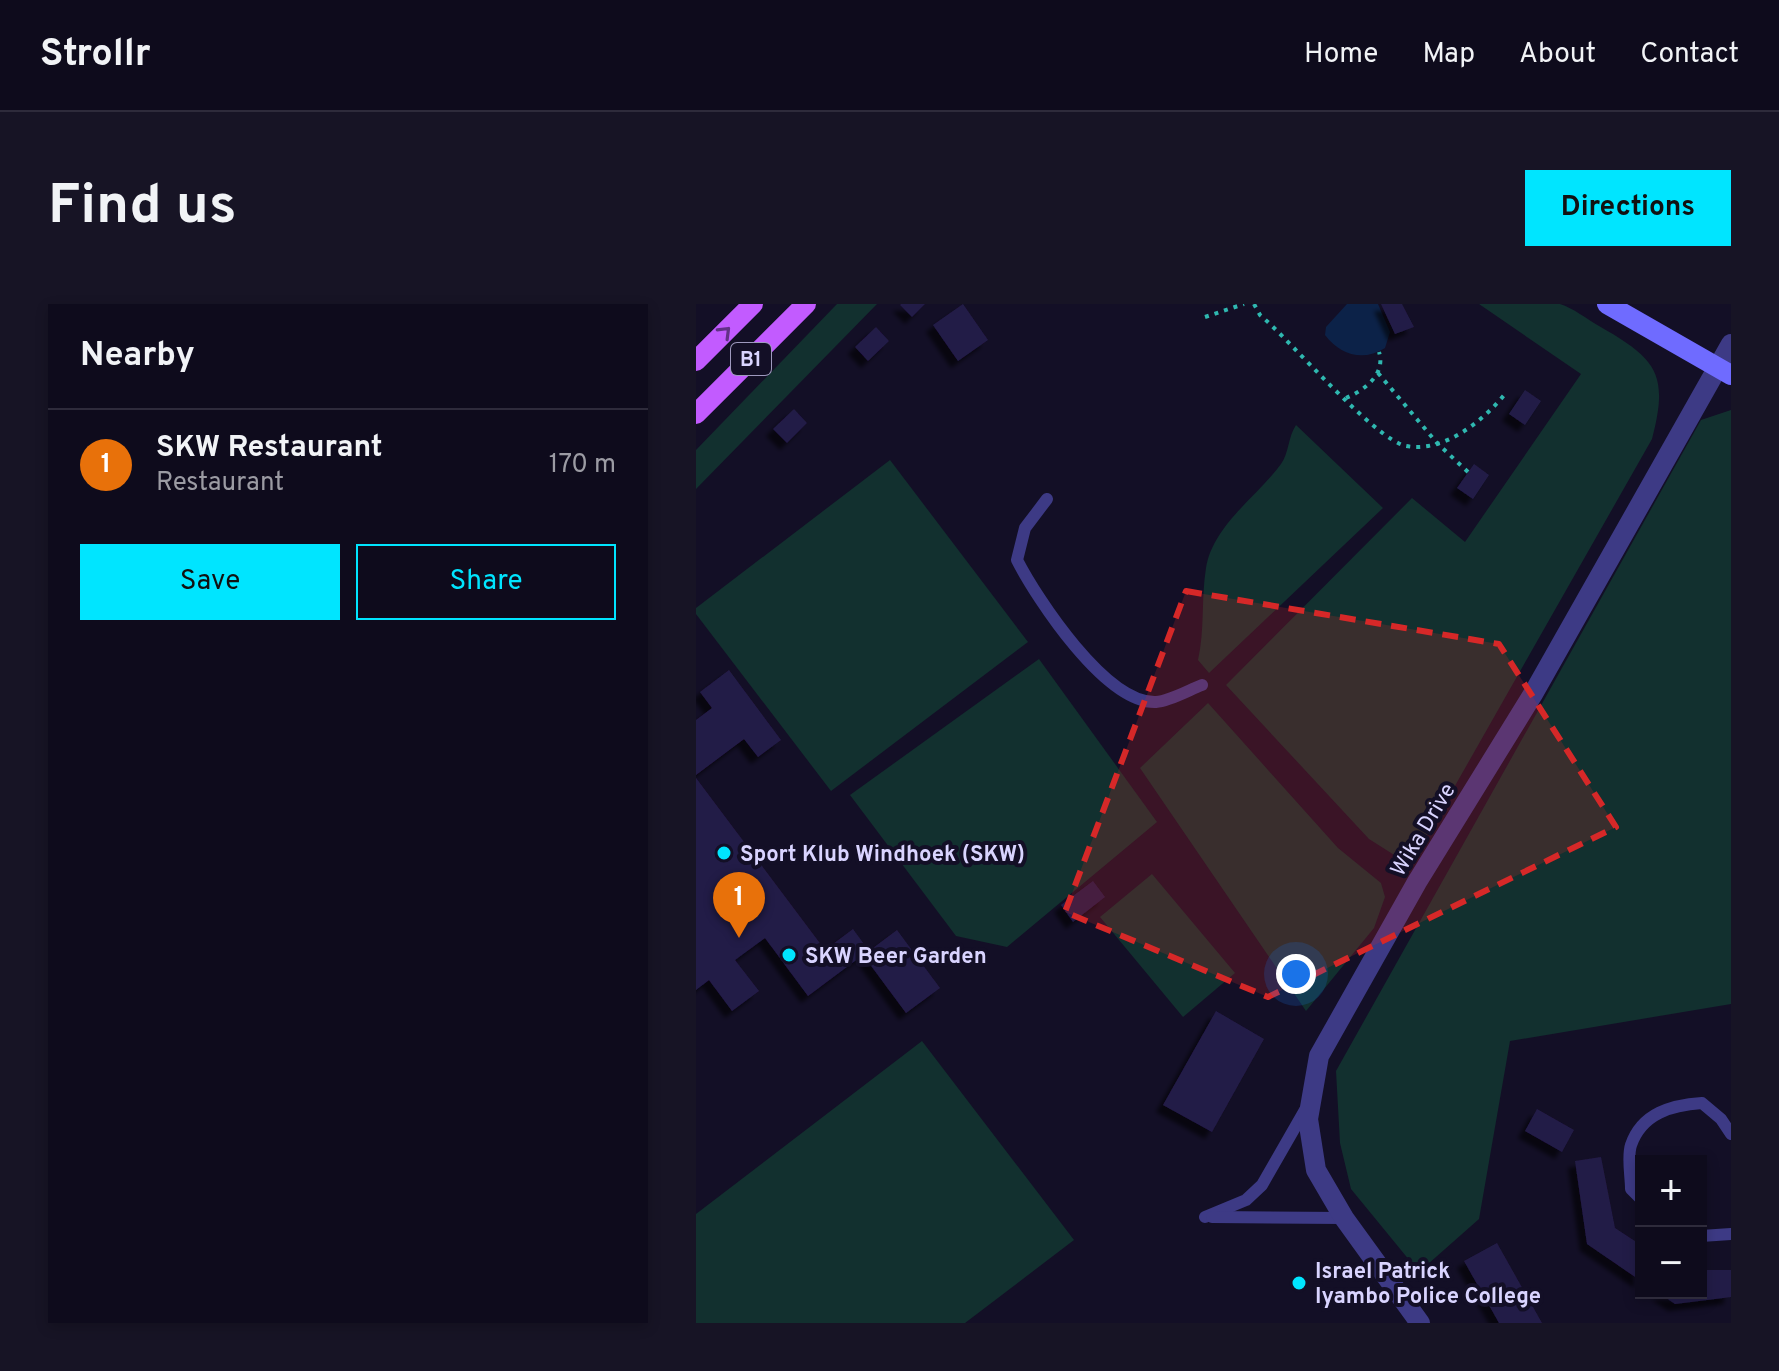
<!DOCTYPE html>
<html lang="en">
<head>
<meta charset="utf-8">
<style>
	:root { --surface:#0e0b1c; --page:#171425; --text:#f1f3f6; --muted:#9b9ba3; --line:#2e2b3b; --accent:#00e5ff }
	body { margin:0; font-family:Overpass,sans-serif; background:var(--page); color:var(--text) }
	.controls { position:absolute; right:24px; bottom:24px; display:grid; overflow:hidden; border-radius:0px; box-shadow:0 4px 12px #0003 }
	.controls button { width:72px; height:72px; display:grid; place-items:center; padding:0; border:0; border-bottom:2px solid var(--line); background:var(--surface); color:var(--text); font:40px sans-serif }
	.you { position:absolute; left:600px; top:670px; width:28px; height:28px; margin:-20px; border:6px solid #fff; border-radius:50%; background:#1a73e8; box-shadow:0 0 0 12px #1a73e833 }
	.badge { display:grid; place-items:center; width:52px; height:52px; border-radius:50%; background:var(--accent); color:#fff; font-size:26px; font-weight:700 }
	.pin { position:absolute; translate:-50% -66px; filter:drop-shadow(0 2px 4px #0008) }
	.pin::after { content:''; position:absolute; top:42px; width:28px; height:24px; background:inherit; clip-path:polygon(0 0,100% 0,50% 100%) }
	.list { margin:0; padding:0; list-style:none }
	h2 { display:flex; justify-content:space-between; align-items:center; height:104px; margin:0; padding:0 32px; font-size:34px }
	h2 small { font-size:26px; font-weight:400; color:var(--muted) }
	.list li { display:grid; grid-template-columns:52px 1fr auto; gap:24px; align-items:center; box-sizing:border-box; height:112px; padding:0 32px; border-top:2px solid var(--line) }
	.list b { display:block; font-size:30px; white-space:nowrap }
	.list p { margin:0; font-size:26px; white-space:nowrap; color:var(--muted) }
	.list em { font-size:26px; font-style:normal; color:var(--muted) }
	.actions { display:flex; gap:16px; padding:24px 32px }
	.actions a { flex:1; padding:18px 0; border:2px solid var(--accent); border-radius:0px; text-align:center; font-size:28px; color:var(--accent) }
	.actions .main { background:var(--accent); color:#111 }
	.map { position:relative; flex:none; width:1035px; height:1019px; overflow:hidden; border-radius:0px }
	header { display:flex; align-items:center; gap:48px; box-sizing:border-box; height:112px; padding:0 40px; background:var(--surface); border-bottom:2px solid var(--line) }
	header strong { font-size:38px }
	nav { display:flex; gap:44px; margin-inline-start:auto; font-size:28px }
	.intro { display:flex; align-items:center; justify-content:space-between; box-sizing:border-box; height:192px; padding:0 48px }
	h1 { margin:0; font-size:56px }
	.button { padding:20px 36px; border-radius:0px; background:var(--accent); color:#111; font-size:28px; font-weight:700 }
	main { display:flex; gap:48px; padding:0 48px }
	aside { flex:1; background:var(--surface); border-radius:0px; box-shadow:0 4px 12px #0003 }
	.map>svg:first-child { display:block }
	.green { fill:#12302f }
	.water { fill:#0c2248 }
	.building { fill:#241b47; filter:url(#shadow) }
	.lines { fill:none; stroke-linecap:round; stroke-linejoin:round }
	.path { stroke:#2fb8b0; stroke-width:4; stroke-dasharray:4 6; stroke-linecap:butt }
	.lane { stroke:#3d3a85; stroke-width:12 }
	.street { stroke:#3d3a85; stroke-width:20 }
	.secondary { stroke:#6f6bff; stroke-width:20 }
	.primary { stroke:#c25bff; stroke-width:20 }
	.oneway { stroke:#623188 }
	.marked { fill:#d62828; fill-opacity:0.2; stroke:#d62828; stroke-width:6; stroke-dasharray:16 10; stroke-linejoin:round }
	.poi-dot { fill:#00e5ff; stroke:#130f26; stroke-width:3 }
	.labels { text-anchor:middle; stroke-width:8; stroke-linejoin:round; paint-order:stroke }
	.shield { fill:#130f26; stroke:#9e99be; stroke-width:2 }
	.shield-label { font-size:20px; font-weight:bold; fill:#d9d4ff }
	.street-label { font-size:22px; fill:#d9d4ff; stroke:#130f26 }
	.poi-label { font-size:22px; font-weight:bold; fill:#d9d4ff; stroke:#130f26; text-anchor:start }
</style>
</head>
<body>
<header>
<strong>Strollr</strong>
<nav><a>Home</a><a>Map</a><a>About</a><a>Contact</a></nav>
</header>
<div class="intro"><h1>Find us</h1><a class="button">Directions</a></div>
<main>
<aside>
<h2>Nearby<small></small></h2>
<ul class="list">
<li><span class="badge" style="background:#e8710a">1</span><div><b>SKW Restaurant</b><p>Restaurant</p></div><em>170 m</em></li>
</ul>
<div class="actions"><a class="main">Save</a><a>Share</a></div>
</aside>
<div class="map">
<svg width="1035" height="1019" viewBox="0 0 1035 1019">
	<defs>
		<filter id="shadow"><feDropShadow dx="-7" dy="7" stdDeviation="2" flood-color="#0009"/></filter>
	</defs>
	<rect width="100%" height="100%" fill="#130f26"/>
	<g class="green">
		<path d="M141 0H181L0 185V146Z"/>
		<path d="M783 0C805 0 845 0 864 0 877 4 891 15 903 22 961 55 973 70 956 135L714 561 673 535 530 381 716 194 769 238 885 70Z"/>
		<path d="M1035 106V700L814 737 783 915 723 968 655 885 644 839 640 767 1005 116Z"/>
		<path d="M600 121 687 204 513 369 502 356C509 325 505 295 510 264 517 221 562 192 585 160 593 149 592 133 600 121Z"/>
		<path d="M194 156 332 338 135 487 0 310V304Z"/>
		<path d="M343 355 461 518 311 643 260 632 154 491Z"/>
		<path d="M512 399 642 544 685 579 689 593 678 624 610 707 444 464Z"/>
		<path d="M456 570 539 669 487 713 404 613Z"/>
		<path d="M226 737 378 936 269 1019H0V910Z"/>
	</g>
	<path class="water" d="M651 0H682L694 28 689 44C667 58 644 51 629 31L630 23Z"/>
	<g class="building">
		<path d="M229 0 216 13 204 1 205 0Z"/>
		<path d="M267 0 292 36 262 57 237 21Z"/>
		<path d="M685 0H706L718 23 699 30Z"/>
		<path d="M180 23 193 37 172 57 159 43Z"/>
		<path d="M829 86 845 97 829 121 813 110Z"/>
		<path d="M98 105 111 119 91 139 77 125Z"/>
		<path d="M778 160 793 171 777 195 761 184Z"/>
		<path d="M33 366 85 436 62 453 48 435 0 471V416L16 404 4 388Z"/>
		<path d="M0 474 129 646 157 625 173 647 201 626 244 684 210 709 167 651 112 692 69 634 39 656 63 687 36 707 13 676 0 686Z"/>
		<path d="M397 577 409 593 377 618 365 601Z"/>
		<path d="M520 707 568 735 516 828 467 801Z"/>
		<path d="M841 805 878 826 866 848 829 827Z"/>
		<path d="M905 853 919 924 945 941V977L891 940 879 857Z"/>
		<path d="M801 939 846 1019H803L768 957Z"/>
		<path d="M1005 966H1035V993L979 1000 963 989H1005Z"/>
	</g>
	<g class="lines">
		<g class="path">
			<path d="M558 0 564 11C595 37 678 135 710 142 748 149 787 117 809 90"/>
			<path d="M509 13 548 0"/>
			<path d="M682 69 741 139 772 168"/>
			<path d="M650 94C669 86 690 70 683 48"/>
		</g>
		<g class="lane">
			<path d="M351 195 329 224 321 256C341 295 410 400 460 398 474 397 493 386 506 381"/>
			<path d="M945 895 935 885C935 872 931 853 935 841 946 809 976 801 1006 799L1025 815 1035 830"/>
			<path d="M509 913 550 896 566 881 609 806"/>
			<path d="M516 913 648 914"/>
			<path d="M1005 932 1035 930"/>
		</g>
		<path class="street" d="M724 1019 648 914 620 866 612 815 623 752 721 578 837 390 1035 40"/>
		<path class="secondary" d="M911 0 1035 71"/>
		<g class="primary">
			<path d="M0 57 57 0"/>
			<path d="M0 110 110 0"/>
		</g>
	</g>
	<defs><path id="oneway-chevron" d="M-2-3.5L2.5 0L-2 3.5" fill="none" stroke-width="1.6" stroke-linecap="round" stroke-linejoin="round" transform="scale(2)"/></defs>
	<use class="oneway" href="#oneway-chevron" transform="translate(29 28) rotate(-45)"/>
	<path class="marked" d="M490 287 803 340 920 523 572 693 369 608Z"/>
	<g class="poi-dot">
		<circle cx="28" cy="549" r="8"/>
		<circle cx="93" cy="651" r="8"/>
		<circle cx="603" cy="979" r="8"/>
	</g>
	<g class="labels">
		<rect class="shield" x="35" y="39" width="40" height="32" rx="6"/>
		<g class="shield-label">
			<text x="55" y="62">B1</text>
		</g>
		<g class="street-label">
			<text transform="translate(726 525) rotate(-59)" y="8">Wika Drive</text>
		</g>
		<g class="poi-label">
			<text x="44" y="557">Sport Klub Windhoek (SKW)</text>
			<text x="109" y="659">SKW Beer Garden</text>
			<text x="619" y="974">Israel Patrick<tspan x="619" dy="25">Iyambo Police College</tspan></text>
		</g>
	</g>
</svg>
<div class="controls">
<button>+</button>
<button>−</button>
</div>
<div class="you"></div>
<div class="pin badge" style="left:43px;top:634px;background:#e8710a">1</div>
</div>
</main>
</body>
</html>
